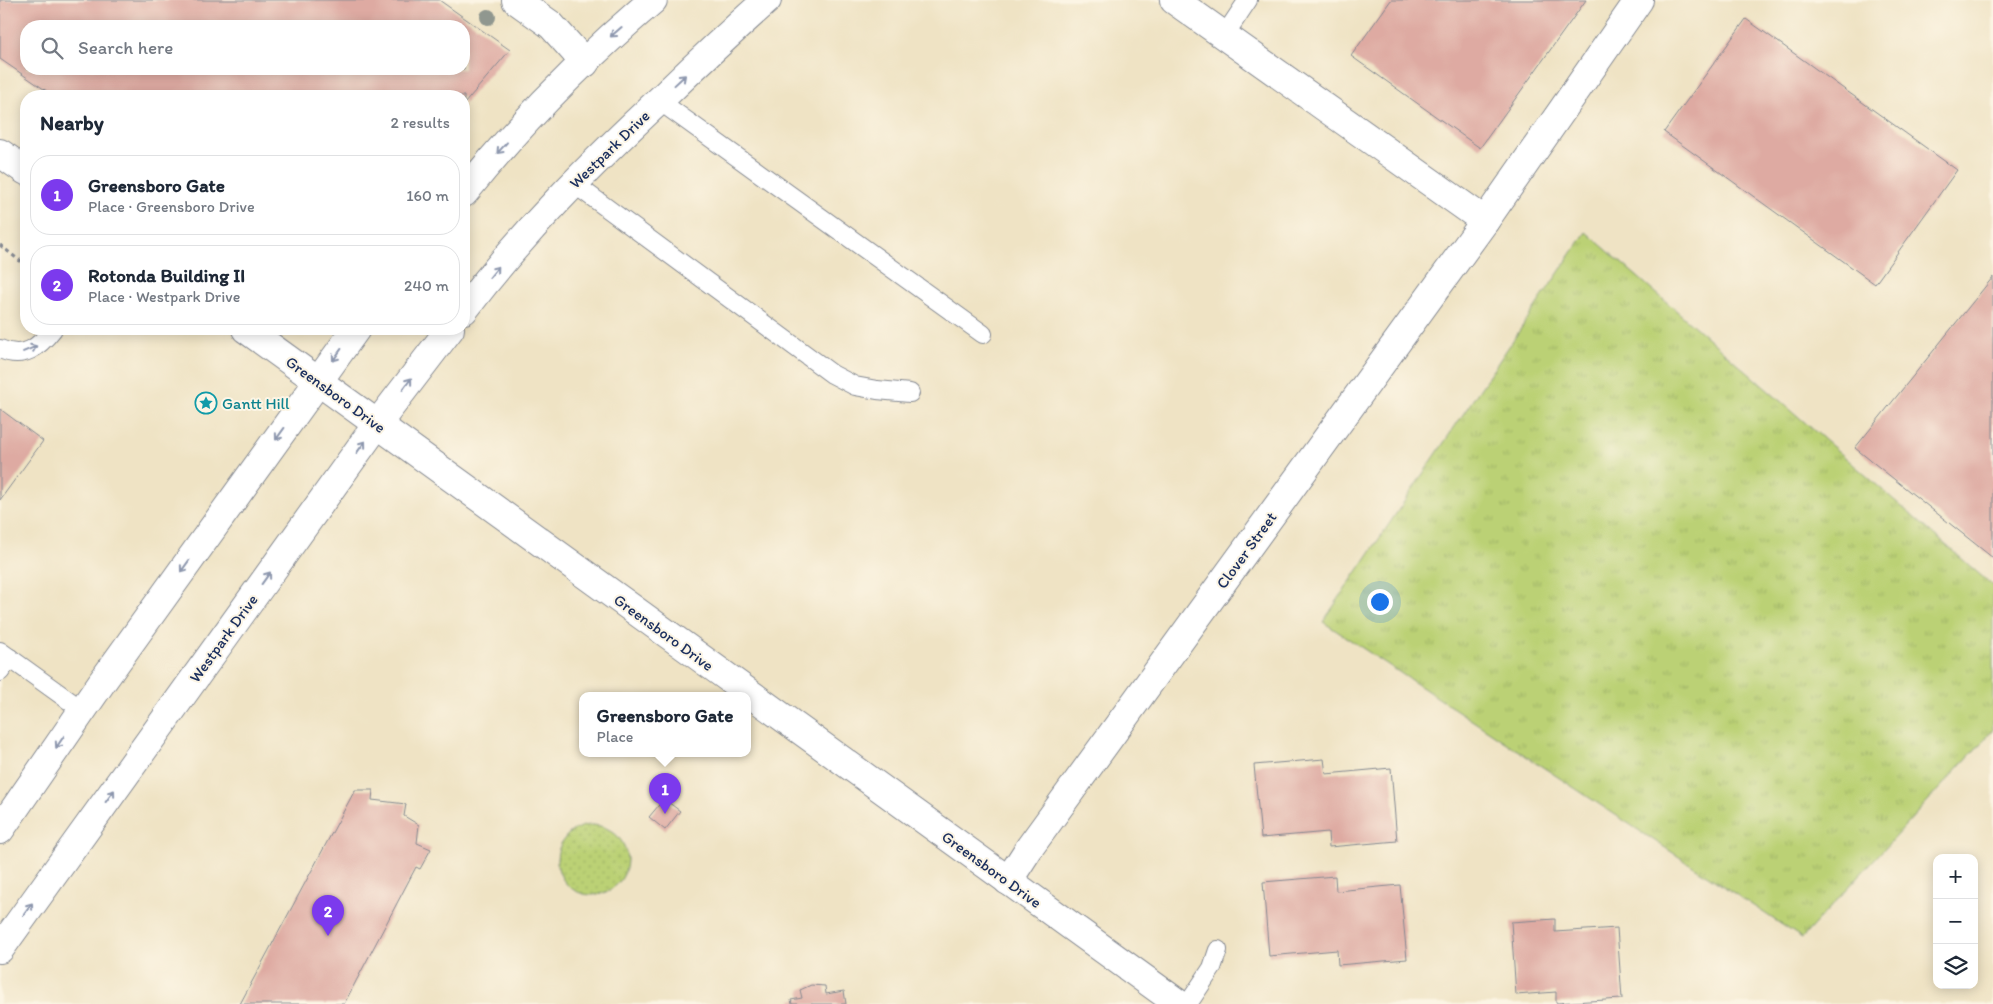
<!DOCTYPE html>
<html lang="en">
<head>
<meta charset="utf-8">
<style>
	:root { --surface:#fff; --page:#f6f6f7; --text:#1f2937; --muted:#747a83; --line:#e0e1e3; --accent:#7c3aed }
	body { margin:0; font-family:Itim,sans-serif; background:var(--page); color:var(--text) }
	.controls { position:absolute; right:15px; bottom:15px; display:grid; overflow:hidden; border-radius:10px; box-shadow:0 2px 12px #0003 }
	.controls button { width:45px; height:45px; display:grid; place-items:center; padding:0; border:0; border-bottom:1px solid var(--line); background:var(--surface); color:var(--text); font:25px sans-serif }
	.you { position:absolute; left:1379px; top:601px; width:18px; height:18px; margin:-12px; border:4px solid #fff; border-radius:50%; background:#1a73e8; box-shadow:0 0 0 8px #1a73e833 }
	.badge { display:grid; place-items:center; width:32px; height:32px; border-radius:50%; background:var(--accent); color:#fff; font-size:16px; font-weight:700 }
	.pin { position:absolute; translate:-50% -41px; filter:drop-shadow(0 1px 2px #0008) }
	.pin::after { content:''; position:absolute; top:26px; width:18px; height:15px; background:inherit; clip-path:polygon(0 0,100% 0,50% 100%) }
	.popup { position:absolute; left:579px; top:692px; width:172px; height:65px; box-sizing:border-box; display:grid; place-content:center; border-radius:10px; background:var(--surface); filter:drop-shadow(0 1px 4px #0005); font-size:16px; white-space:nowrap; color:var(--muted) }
	.popup b { font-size:19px; color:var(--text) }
	.popup::after { content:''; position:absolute; left:50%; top:100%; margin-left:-10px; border:10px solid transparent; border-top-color:var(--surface) }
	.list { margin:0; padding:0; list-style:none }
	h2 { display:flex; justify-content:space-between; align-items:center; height:65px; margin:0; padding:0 20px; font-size:21px }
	h2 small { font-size:16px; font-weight:400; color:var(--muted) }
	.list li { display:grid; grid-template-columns:32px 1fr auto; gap:15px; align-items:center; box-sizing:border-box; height:80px; margin:0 10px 10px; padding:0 10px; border:1px solid var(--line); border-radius:20px }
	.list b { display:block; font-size:19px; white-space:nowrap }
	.list p { margin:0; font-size:16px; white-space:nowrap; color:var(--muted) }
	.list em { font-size:16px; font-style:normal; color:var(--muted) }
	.icon { flex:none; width:28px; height:28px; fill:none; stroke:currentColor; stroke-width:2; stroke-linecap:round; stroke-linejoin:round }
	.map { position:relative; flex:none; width:1993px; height:1004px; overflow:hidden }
	.search { position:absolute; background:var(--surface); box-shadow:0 2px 12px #0003; left:20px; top:20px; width:450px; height:55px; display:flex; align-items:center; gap:12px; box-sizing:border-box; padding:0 18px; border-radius:20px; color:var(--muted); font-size:19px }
	.panel { position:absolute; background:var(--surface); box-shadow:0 2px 12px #0003; left:20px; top:90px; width:450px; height:245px; border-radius:20px }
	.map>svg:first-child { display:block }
	.grass { fill:url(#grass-tufts); stroke:#6b806a }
	.park { fill:url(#park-dots); stroke:#6b806a }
	.building { fill:#deaaa2; fill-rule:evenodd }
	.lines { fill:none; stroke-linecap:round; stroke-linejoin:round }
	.service-casing { stroke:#858991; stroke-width:20 }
	.minor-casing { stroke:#858991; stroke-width:30 }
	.tertiary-casing { stroke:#858991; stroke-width:30 }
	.secondary-casing { stroke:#858991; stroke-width:30 }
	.path { stroke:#858991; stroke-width:3; stroke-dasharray:4 4; stroke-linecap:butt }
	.service { stroke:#fff; stroke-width:18 }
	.minor { stroke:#fff; stroke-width:28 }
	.tertiary { stroke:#fff; stroke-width:28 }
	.secondary { stroke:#fff; stroke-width:28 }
	.tree { fill:#90978f }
	.oneway { stroke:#8d97ae }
	.labels { text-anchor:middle; stroke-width:4; stroke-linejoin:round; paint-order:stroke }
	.street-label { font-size:16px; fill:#1b2f5e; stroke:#fcf5e5 }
	.culture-label { font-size:16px; fill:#0d838f; stroke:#fcf5e5; text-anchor:start }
</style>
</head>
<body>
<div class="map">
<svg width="1993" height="1004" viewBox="0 0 1993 1004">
	<defs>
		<pattern id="grass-tufts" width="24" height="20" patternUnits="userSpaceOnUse" patternTransform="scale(1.25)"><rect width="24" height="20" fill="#bbd175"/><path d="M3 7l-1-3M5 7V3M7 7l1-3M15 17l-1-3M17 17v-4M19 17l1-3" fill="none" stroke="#a0b468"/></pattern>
		<pattern id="park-dots" width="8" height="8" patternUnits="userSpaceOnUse" patternTransform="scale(1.25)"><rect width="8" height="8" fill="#bbd175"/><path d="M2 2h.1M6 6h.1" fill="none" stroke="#a0b468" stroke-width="1.8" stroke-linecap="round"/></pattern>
	</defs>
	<rect width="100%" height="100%" fill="#fcf5e5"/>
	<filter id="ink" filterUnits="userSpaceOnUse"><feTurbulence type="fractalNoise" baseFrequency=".02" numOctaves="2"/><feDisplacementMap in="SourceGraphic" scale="10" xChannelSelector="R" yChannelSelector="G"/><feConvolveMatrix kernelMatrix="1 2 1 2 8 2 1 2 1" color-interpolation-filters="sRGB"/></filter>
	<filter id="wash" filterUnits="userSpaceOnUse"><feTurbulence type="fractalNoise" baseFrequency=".0096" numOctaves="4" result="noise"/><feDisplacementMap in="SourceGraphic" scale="20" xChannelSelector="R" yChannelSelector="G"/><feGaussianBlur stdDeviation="1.12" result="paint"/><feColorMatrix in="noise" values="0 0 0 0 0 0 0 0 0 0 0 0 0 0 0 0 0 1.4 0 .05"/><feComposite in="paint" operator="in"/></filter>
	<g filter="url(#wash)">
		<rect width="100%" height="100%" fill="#efe3c4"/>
		<path class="grass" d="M1586 232 1993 586V730L1802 938 1323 622Z"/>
		<circle class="park" cx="592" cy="860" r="35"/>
		<g id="blocks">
			<g class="building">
				<path d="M0 0H439L510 50 464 104V96H54L0 59ZM26 26H464V69H26Z"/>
				<path d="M1391 0H1586L1480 148 1351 56Z"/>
				<path d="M1746 19 1957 170 1875 284 1664 132Z"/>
				<path d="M1993 277V558L1855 448Z"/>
				<path d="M0 409 43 441 0 500Z"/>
				<path d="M1324 759 1326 774 1391 768 1397 841 1329 847 1328 832 1261 838 1254 765Z"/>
				<path d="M355 790H373L372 800 406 804 404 816 419 825 417 843 431 849 420 869 416 867 344 1004H240Z"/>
				<path d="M664 799 680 811 665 830 649 817Z"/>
				<path d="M1335 876 1336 891 1400 885 1407 959 1338 965 1337 950 1269 956 1263 882Z"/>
				<path d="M1555 919V932L1617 928 1622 999 1556 1003V992L1516 995 1511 922Z"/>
				<path d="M811 985 825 986 826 994 844 991 846 1004H792L791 1000 802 998 800 990Z"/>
			</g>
		</g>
	</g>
	<g filter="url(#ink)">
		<use href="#blocks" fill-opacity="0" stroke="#858991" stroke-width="1"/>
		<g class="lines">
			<g class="service-casing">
				<g id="service">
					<path d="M1224 36 1248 0"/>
					<path d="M658 100 983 334"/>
					<path d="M573 183 832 374 855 386 877 390 910 393"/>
					<path d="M0 349C24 360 39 347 53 329"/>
					<path d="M0 651 82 710"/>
					<path d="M0 672 10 658"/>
					<path d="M1188 1004 1212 968 1218 950"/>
				</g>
			</g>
			<g class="minor-casing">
				<g id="minor">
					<path d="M516 0 551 25 585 63"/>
					<path d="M1174 0 1485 221"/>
					<path d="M1008 881 1030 847 1485 221 1639 0"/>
				</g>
			</g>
			<g class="tertiary-casing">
				<g id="tertiary">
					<path d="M0 153 26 171"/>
					<path d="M246 329 1179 1004"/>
				</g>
			</g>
			<g class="secondary-casing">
				<g id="secondary">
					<path d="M464 193C520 123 585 58 653 0"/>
					<path d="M464 310C523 232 592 163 664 96 698 63 732 31 767 0"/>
					<path d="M0 830 102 682 356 329"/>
					<path d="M0 949 378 423 450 329"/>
				</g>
			</g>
			<path class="path" d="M0 245 20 261 26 253"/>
			<use href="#service" class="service"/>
			<use href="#minor" class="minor"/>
			<use href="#tertiary" class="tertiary"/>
			<use href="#secondary" class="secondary"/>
		</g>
		<circle class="tree" cx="488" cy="17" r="8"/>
		<defs><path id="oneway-shaft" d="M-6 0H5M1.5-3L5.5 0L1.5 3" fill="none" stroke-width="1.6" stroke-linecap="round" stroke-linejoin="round" transform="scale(1.25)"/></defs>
		<g class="oneway">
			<use href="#oneway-shaft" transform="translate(616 32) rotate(139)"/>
			<use href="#oneway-shaft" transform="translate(680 80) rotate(-43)"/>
			<use href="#oneway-shaft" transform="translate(502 148) rotate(132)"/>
			<use href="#oneway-shaft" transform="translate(494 272) rotate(-51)"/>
			<use href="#oneway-shaft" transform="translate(30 349) rotate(-23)"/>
			<use href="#oneway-shaft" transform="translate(337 355) rotate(126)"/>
			<use href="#oneway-shaft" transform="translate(407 384) rotate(-53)"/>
			<use href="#oneway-shaft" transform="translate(280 434) rotate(126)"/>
			<use href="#oneway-shaft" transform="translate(361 447) rotate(-54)"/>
			<use href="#oneway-shaft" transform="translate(185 566) rotate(126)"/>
			<use href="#oneway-shaft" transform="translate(266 578) rotate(-54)"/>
			<use href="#oneway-shaft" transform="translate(60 742) rotate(124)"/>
			<use href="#oneway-shaft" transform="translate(110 796) rotate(-54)"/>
			<use href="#oneway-shaft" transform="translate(28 909) rotate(-54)"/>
		</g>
	</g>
	<defs>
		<g id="sight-ring" transform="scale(1.125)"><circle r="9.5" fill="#fcf5e5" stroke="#0f9aa8" stroke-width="1.5"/><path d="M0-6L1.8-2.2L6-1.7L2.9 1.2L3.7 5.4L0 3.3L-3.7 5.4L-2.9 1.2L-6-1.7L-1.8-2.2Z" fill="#0f9aa8"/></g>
	</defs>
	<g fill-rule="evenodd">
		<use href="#sight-ring" x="206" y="403"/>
	</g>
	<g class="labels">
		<g class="street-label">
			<text transform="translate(609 149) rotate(-44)" y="6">Westpark Drive</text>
			<text transform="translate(336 394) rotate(36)" y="6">Greensboro Drive</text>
			<text transform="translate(1246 550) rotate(-54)" y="6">Clover Street</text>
			<text transform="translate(664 632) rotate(36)" y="6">Greensboro Drive</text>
			<text transform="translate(223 638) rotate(-54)" y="6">Westpark Drive</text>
			<text transform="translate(992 869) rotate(36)" y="6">Greensboro Drive</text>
		</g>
		<g class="culture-label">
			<text x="222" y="409">Gantt Hill</text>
		</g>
	</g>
</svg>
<div class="controls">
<button>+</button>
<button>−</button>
<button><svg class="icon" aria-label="layers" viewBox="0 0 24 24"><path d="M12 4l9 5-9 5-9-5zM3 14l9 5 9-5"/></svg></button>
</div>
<div class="you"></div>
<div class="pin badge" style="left:665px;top:814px">1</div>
<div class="popup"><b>Greensboro Gate</b>Place</div>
<div class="pin badge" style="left:328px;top:936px">2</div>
<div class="search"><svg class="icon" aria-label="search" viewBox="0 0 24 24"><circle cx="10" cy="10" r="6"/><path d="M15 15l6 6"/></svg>Search here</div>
<section class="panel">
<h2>Nearby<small>2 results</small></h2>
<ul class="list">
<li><span class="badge">1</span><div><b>Greensboro Gate</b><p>Place · Greensboro Drive</p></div><em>160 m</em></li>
<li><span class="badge">2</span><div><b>Rotonda Building II</b><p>Place · Westpark Drive</p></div><em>240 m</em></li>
</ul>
</section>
</div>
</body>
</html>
